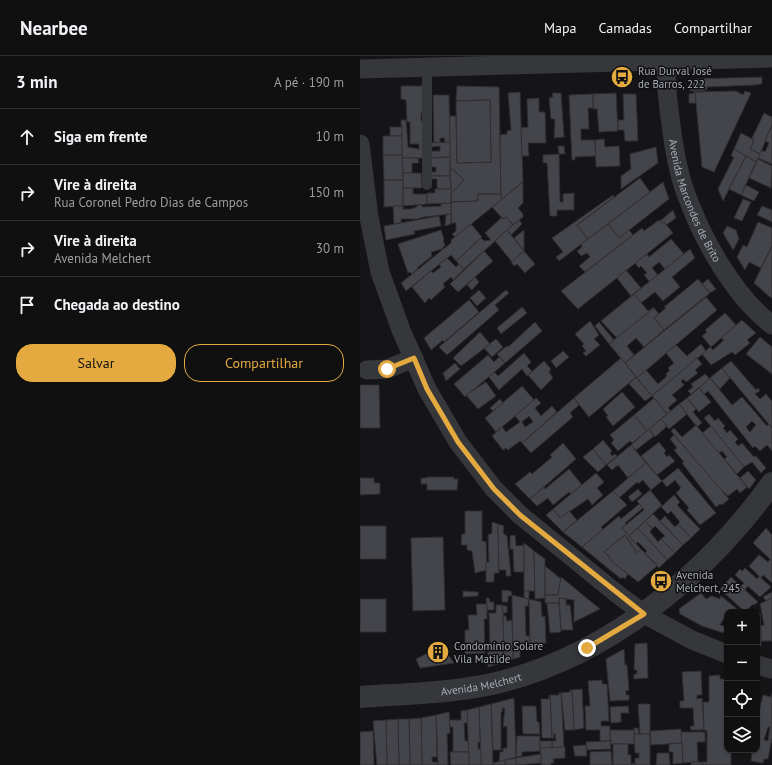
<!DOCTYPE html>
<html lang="pt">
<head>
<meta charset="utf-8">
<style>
	:root { --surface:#101011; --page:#1e1e1f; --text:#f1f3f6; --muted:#9c9d9f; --line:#303031; --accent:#e4aa40 }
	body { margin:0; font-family:"PT Sans",sans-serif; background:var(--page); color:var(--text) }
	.controls { position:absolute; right:12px; bottom:12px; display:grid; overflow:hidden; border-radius:8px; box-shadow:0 1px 3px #0004 }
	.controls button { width:36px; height:36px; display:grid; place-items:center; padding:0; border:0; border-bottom:1px solid var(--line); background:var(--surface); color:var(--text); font:20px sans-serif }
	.stop { position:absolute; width:12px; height:12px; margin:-9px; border:3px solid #e4aa40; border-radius:50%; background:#fff }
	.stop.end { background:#e4aa40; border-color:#fff; box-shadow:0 1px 4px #0008 }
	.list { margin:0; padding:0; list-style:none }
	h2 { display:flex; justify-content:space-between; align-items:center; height:52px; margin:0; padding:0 16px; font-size:17px }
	h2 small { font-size:13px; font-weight:400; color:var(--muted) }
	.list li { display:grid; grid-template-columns:26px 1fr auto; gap:12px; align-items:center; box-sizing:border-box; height:56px; padding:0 16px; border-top:1px solid var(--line) }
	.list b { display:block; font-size:15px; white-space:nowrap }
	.list p { margin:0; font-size:13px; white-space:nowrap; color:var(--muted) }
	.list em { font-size:13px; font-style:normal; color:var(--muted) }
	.actions { display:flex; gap:8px; padding:12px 16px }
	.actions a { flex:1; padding:9px 0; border:1px solid var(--accent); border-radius:16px; text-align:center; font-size:14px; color:var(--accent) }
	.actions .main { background:var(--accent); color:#111 }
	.icon { flex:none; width:22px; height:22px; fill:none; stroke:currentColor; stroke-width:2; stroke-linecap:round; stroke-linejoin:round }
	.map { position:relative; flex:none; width:412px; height:709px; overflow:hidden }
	header { display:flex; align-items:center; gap:24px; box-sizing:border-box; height:56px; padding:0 20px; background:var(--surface); border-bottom:1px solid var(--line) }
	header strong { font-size:19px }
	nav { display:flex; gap:22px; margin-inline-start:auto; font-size:14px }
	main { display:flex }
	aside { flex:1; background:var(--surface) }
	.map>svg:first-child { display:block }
	.building { fill:#44454a; stroke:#2f2f33; fill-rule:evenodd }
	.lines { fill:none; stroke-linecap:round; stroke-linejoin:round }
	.service { stroke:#36373b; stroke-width:10 }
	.minor { stroke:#36373b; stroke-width:19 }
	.tertiary { stroke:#36373b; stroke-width:22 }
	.route { stroke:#e4aa40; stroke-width:5 }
	.labels { text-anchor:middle; stroke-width:3; stroke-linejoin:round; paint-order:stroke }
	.poi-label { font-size:11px; fill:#a8acb6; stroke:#101012; text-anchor:start }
	.street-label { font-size:11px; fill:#a8acb6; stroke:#101012 }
</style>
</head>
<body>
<header>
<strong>Nearbee</strong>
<nav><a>Mapa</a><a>Camadas</a><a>Compartilhar</a></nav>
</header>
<main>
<aside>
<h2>3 min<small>A pé · 190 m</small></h2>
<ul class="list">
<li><svg class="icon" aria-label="ahead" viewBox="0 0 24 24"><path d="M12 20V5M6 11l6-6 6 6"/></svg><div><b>Siga em frente</b></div><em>10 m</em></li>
<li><svg class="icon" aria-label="right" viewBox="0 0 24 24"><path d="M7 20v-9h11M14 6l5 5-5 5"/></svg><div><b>Vire à direita</b><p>Rua Coronel Pedro Dias de Campos</p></div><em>150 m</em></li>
<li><svg class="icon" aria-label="right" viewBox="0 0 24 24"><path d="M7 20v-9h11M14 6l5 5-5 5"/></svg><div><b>Vire à direita</b><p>Avenida Melchert</p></div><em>30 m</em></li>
<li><svg class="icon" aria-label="arrive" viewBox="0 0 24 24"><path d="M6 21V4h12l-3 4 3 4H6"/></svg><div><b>Chegada ao destino</b></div></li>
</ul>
<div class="actions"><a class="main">Salvar</a><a>Compartilhar</a></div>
</aside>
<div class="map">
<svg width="412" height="709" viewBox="0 0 412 709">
	<rect width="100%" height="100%" fill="#151517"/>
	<g class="building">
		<path d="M402 21V28L395 29 347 31V33L343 35H330V27L334 23Z"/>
		<path d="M41 30H64L65 57H61V65H66V102H42L41 64H46L48 91 59 93V88H50V66H47L46 44 41 43Z"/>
		<path d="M97 30 139 31 141 138H118V145L91 146V138L104 124 90 111 89 60H96L97 107 131 106 130 44 96 45Z"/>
		<path d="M334 35H335L337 47H329V38L334 37Z"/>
		<path d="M376 35 383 39 385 35 391 37 354 116 342 111 335 36Z"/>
		<path d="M160 36 163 126 141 144 140 79 147 78V75L151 74 148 37Z"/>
		<path d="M192 37H201L204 81 194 82 195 63H191L189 42 193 41Z"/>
		<path d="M256 37 258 75 239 76 237 53H233V38Z"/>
		<path d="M233 38V52H228L229 73H221V84H235L236 100 215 101V104H212L209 39Z"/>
		<path d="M263 38H276L278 85H265L264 74H258V64H264Z"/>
		<path d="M73 39H89L90 86 84 87 85 82H80V87H74Z"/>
		<path d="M179 42V56H185L186 87H168L169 100H162L161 72 168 71 167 43Z"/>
		<path d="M130 44 131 106 97 107 96 45Z"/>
		<path d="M404 57 412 61V69L400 98 390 93 394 84 392 82Z"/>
		<rect x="30" y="71" width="12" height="9"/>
		<path d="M411 71H412V108L398 102 401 94 405 96 409 87 405 85Z"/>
		<path d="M381 77 394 84 390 93 400 98 396 106 374 93Z"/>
		<rect x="23" y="80" width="19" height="19"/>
		<path d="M244 83 245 91 259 90 260 110 236 111 235 84Z"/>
		<path d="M90 86V101L71 102V95H80V90L71 91 70 87Z"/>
		<path d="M198 90H204L205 98H199Z"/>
		<path d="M296 91 298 107 261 133V120L271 113 270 98Z"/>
		<path d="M374 93 386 100 363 145 358 133 374 101 371 100Z"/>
		<path d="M199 98 200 146H203V138L214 137V154H197V160H190L187 107H183V99Z"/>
		<path d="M23 99H42L43 124H24Z"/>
		<path d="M386 100 396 106 381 139 369 133Z"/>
		<path d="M90 101V120H71V116H76V111H71V102Z"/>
		<path d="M42 102H58L59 107H52V117H43Z"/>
		<path d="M398 103 412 110 411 132 389 122Z"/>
		<path d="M90 111 104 124 91 138V133Z"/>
		<path d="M43 117H61L62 132H43Z"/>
		<path d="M71 120H90L91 133H77V123H71Z"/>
		<path d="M280 122 290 136 228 183 217 169Z"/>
		<path d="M24 124H43V150L24 151Z"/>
		<path d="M163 126V147L158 152 163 158V161L153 169 146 161 143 163 132 151Z"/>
		<path d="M303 126 309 143 259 182 248 168Z"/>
		<path d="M386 129 399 136 394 145 381 139Z"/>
		<path d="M43 132H53V138H67V148L43 150Z"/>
		<path d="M75 133H91V147L67 148V137H75Z"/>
		<path d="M118 138H141V144L95 181 92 178 96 175V167H91V146L118 145Z"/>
		<path d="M253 139 254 141 217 169 228 183 199 205 196 201 203 196 192 182Z"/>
		<path d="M383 143 391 146 382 165 374 162Z"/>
		<path d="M91 147V158L63 161 58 163H41V167L34 168 33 150H43V153H51L57 151V149H62V151L81 150V148Z"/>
		<path d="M402 150 412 154V166L397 159Z"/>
		<path d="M313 154 316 162 306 169 304 166 302 167 300 165Z"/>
		<path d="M91 158V168L85 170 86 159Z"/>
		<path d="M79 160 81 170 54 175 55 178 26 184 24 170Z"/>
		<path d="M142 161 143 163 146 161 153 169 104 213 96 205 121 182 124 185 131 184 125 177Z"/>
		<path d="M159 164 162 168 151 179 147 174Z"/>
		<path d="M299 164 302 167 304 166 313 177 218 253 201 235 282 172 284 175Z"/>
		<path d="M398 166 412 172V190L401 212 389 206 385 214 377 201 383 189 387 191Z"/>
		<path d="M111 168 122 181 96 205 91 199 46 235 41 227 91 187V184Z"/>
		<path d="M248 168 259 182 269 174 273 179 225 216 219 210 230 201 227 197 221 200 217 195 222 191 221 188Z"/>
		<path d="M367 170 376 174 379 183 373 194 363 177Z"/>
		<path d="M81 174 84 183 83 184 85 189 82 193 71 196 72 200 57 212 58 213 52 218 50 216 48 217 38 188Z"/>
		<path d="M147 174 164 195 152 206 135 185Z"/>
		<path d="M164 174V195L154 182Z"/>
		<path d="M311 183 324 198 305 213 299 206 292 212 298 219 290 226 284 219 287 217 281 210 279 212 275 207 287 198 289 201Z"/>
		<path d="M412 190V240L411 242 394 227Z"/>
		<path d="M330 193 335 202 312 221 320 231 303 245 295 236 281 247 274 238Z"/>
		<path d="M124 195 133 205 98 236 90 228Z"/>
		<path d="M164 195 175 208 165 217 157 208 154 210 151 206Z"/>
		<path d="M87 202 96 211 99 208 104 213 93 224 91 221 83 228 85 231 71 244 69 242 65 247 52 231 71 215 73 217 81 211 79 208Z"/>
		<path d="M266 214 281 232 271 240 257 222Z"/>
		<path d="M115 221 119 226 112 234 107 229Z"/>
		<path d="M338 223 350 237 304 274 294 262 306 252 304 251Z"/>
		<path d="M348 223 356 233 350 237 342 228Z"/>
		<path d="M119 234 126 242 117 250 110 242Z"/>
		<path d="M146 234 149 237 135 249 139 254 87 299 79 291Z"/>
		<path d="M274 238 288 255 294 251V252L257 282 241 265Z"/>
		<path d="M346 241 357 254 277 322 265 307Z"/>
		<path d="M109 244 119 256 84 286 83 284 71 294 64 282Z"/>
		<path d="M162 251 167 257 141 278 137 272Z"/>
		<path d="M294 252 299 258 294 262 304 274 284 291 276 282 267 290 274 299 265 307 249 288Z"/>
		<path d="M365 257 376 269 351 291 342 280 347 276 345 274Z"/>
		<path d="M382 264 396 277 387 284 390 287 375 299 372 296 351 309 342 298 350 291 353 294 364 284 361 282Z"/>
		<path d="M230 265 239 279 234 283 240 289 226 300 223 297 226 295 222 290 224 288 215 278Z"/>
		<path d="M175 266 182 275 145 307 137 298 147 290 148 291Z"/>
		<path d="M239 266 254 284 249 288 235 270Z"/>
		<path d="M120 276 130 288 101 310 93 302Z"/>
		<path d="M400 281 412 291V318L386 298Z"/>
		<path d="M136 283 143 291 132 301 124 292Z"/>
		<path d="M341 288 346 295 292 340 277 322 286 314 298 328 307 320 306 318 310 314 308 312 314 307 306 297 316 289 327 300Z"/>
		<path d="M203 295 209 301 196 312 191 305Z"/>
		<path d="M164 297 171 306 167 310 172 315 167 320 162 313 139 334 129 321 134 316 138 320Z"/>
		<path d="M128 299 134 306 139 301 145 307 105 341 94 328Z"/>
		<path d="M261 302 276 321 229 361 214 342Z"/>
		<path d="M337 302 342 308 335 314 338 317 326 326 323 323 321 325 324 329 312 339 317 344 308 352 311 355 307 358 292 340Z"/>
		<path d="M184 305 191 313 189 316 193 322 181 334 168 319Z"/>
		<path d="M371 305 396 334 398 332 400 335 395 338 400 343 406 338 412 345V372L362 312Z"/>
		<path d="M95 307 100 313 86 325 83 317Z"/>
		<path d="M362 312 370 322 360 333 350 322Z"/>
		<path d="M345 318 350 323 331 338 328 335 333 331 331 328Z"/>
		<path d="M276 321 292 340 285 345 269 328Z"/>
		<path d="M350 322 372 349 382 341 407 370 409 368 412 372V395L407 389 400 395 395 390 393 392 348 335 344 338 339 332ZM392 365 396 369 390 376 386 371Z"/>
		<path d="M126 326 136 340 118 353 106 339Z"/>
		<path d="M0 329H19L20 372H0Z"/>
		<path d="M162 330 174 344 136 376 125 362Z"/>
		<path d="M339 332 351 346 339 356 327 342Z"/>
		<path d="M262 336 275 351 253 370 246 361 248 360 243 353Z"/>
		<path d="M176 342 181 347 175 352 181 360 192 350 197 356 162 387 160 385 148 394 146 392 143 394 132 380 142 371 146 376 160 366 155 360ZM169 360 173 366 165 371 162 366Z"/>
		<path d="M214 342 219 349 210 357 213 361 171 397 162 387Z"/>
		<path d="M294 342 307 358 287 375 274 359Z"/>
		<path d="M327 342 336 353 333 356 342 367 337 371 319 348Z"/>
		<path d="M140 343 143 347 133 355 130 352Z"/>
		<path d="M319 348 327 358 309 373 301 363Z"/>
		<path d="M349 358 355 365 358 362 365 370 363 372 367 377 370 374 378 383 375 386 378 390 382 387 394 401 396 400 406 412 401 417 392 406 384 411 344 362Z"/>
		<path d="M274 359 287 375 272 387 270 385 258 395 251 387 254 384 250 379Z"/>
		<path d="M301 363 307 370 295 381 289 373Z"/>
		<path d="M336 369 387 431 380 437 377 433 368 440 362 434 361 435 311 375 314 372 322 381Z"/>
		<path d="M351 370 384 411 377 418 364 403 367 401 362 395 359 397 342 377Z"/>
		<path d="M289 373 294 380 276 394 271 389Z"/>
		<path d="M314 379 369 443 362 449 360 448 356 451 322 407 324 406 314 394 317 392 310 383Z"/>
		<path d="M243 384 252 395 250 397 252 400 255 398 257 400 246 409 233 393Z"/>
		<path d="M299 386 306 395 304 397 307 401 309 399 315 405 297 419 281 400Z"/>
		<path d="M203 387 216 403 170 443 155 428 170 416 172 418 192 401 190 399Z"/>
		<path d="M271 389 286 407 268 422 258 409 252 414 247 409Z"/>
		<path d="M233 393 246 409 238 416 223 401Z"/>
		<path d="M286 407 302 425 291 434 283 424 278 428 277 426 259 442 253 435Z"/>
		<path d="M318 412 356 457 340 469 327 454 329 452 316 437 321 432 315 424 307 431 302 425Z"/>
		<path d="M209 413 222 429 211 438 209 436 193 449 188 442 177 450 170 443 184 431 185 433Z"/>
		<path d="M388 415 396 424 389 433 380 422Z"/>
		<path d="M236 417 244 426 237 432 243 439 232 449 228 443 200 462 193 453Z"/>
		<path d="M67 421H94V423H98L97 434H67V428H61V422H67Z"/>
		<path d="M0 422H14V427H20V438L0 439Z"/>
		<path d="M278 433 282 438 272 446 268 441Z"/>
		<path d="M290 434 302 449 269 480 262 472 284 454 277 445Z"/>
		<path d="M253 435 267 449 241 471 243 474 222 491 203 476Z"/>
		<path d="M314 439 320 446 317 449 340 473 331 482 318 468 320 466 311 455 308 458 301 451Z"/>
		<path d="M279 448 283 452 265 467 266 469 262 472 281 493 277 497 265 479 244 496 268 518 265 523 262 521 261 523 222 491 259 460 261 463Z"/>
		<path d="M193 453 200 462 209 455 217 464 203 476 186 459Z"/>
		<path d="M105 455H122V485L126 486 127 514 115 517 112 495 107 494V489H101L102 478H105Z"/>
		<path d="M293 458 323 489 315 497 301 483 305 480 295 470 292 473 285 465Z"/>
		<path d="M305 460 315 471 318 468 331 482 323 489 300 465Z"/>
		<path d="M285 465 292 473 290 476 298 486 301 483 315 497 307 504 278 472Z"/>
		<path d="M132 466 138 468 139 517H134V526H126V506H129L128 479 132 477Z"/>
		<path d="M138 468 144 470 143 477 147 480 151 520H146V514H139Z"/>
		<rect x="0" y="470" width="26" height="33"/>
		<path d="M278 472 307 504 299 512 285 497 287 495 278 486 276 488 269 480Z"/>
		<path d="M406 472 412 479V505L393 487Z"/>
		<path d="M155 479 156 490 164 489V516H154L153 493H150V480Z"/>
		<path d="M265 479 277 497 281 493 297 510 278 526 249 503 250 501 244 496Z"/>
		<path d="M83 481 85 554 53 555 51 482Z"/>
		<path d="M164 487 174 495 175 535H164Z"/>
		<path d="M174 495 185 503V542L175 543Z"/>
		<path d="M399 499 408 506 410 503 412 505V527L403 519 401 522 389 510Z"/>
		<path d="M185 510 201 523 198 539H185Z"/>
		<path d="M385 512 397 523 399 520 411 531 400 541 388 530 385 534 381 530 384 527 375 519 380 513 382 515Z"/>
		<path d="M201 521 240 553 214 566V544L199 542V547H185V539H198Z"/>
		<path d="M371 521 398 546 394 549 393 548 385 556 360 533Z"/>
		<path d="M142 534 151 535 152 540H148V546H142Z"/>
		<path d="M103 535 118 536V540L103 541Z"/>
		<path d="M164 535H169V543L164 542Z"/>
		<path d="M412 536V542L406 545 403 541Z"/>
		<path d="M341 537 346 543 352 540 360 543 361 540 377 553 376 556H367V564L364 562 360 569 367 571V578L342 570 320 558 319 553Z"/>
		<path d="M152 539 169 543 168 550H165L166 580H170L171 594H160V601L153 603Z"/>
		<path d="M126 542H129L130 546H134V554H127Z"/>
		<path d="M199 542 206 543V549H210L213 574H201Z"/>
		<path d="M412 542V585H401L400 570 404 569 400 548Z"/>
		<rect x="0" y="543" width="26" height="33"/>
		<path d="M169 543 181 546 182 561 185 560 186 587 170 588Z"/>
		<path d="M187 547H199L201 576 190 577Z"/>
		<path d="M116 548H127V563H124L125 597 105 598V574H109L108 559H117Z"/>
		<path d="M136 549H143L144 606 128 611V595H133V593H130L129 557H136Z"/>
		<path d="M142 550H147V557H143Z"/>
		<path d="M397 557H400L401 580H397Z"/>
		<path d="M143 560H146L147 565 152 564 153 603 144 606Z"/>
		<path d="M397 580H401V590L397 589Z"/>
		<path d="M287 587 288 622 274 623V618H277V614H274L275 588Z"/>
		<path d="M82 590 94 607 60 612 56 603Z"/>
		<path d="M264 593 265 609H267L269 634 266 635V639H269V644L250 645 246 603Z"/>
		<path d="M341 615 342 639H337V643L342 642 344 674H331L330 670H334L333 652H320V645H324L322 616Z"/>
		<path d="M360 619V623H367V694H371V709H342V706H347V675L344 674 343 646H349V620Z"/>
		<path d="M242 624V628H247L249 665H241V670H250V685H240V674H226L225 650H230L228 625Z"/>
		<path d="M222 633 224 672 214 674 212 634Z"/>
		<path d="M210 634H212L214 674H205L201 637 210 636Z"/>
		<path d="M199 637H201L204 691 192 692V685H196L195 677 194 678V682H192L190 639H199Z"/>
		<path d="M412 638V682L408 703H404L403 707 391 705 392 694H397L398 690 399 664 397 663 403 639 411 641ZM408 671H410L408 685 404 684Z"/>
		<path d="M189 639H190L192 682H182L181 643H189Z"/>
		<path d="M154 642 156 701 139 706 140 696H143V692H147V670L143 671 145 652H142L143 655 141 656V694H133L131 648Z"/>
		<path d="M131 648 133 709H121L119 651Z"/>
		<path d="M278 648H290V678H280Z"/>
		<path d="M162 650H176L177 666H179L180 678H163Z"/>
		<path d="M268 650 269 657H261V666L251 667 250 651Z"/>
		<path d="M119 651 120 686H118V693H121V709H109L107 654Z"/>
		<path d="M107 654 108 667H104L105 685H108L109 696H93V671H90L89 664H101V655Z"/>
		<path d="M89 656 90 677 87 678 88 709H78L76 659Z"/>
		<path d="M76 659 77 701H72V706H77L78 709H62L61 662Z"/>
		<path d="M61 662 62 709H50L49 663Z"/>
		<path d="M38 663H49L50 709H39Z"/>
		<path d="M38 663 39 709H27L26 664Z"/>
		<path d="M26 664 27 709H17L13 665Z"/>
		<path d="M274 672H278L279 678H274Z"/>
		<path d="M321 673 322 687 291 689 290 675Z"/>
		<path d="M250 674H274V688H251Z"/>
		<path d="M13 675 14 709H0V676Z"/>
		<path d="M321 676H345V686H337L338 706 323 707Z"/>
		<path d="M274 678H290V709H275V702H279V697H275Z"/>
		<path d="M157 680H180V695L162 696V700L156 701Z"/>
		<path d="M180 685H192V692L180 693Z"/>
		<path d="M250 685 251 693 227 694 226 686Z"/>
		<path d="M322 687 323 707 313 708V696H309V688Z"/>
		<path d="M253 688H268V699H271V708L275 707V709H253Z"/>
		<path d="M226 689 227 700H215L213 690Z"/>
		<path d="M205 691V702L193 703 194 707H191V709H181L180 692Z"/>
		<path d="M251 695 252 709H230V696Z"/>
		<path d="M90 696H109V709H91Z"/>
		<path d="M297 697H309L310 709H296Z"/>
		<path d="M181 698V707L156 709V702Z"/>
		<path d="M156 702V709H145V704Z"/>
		<path d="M145 704V709H133V707Z"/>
		<path d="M331 706H342V709H347H331Z"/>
	</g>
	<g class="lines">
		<path class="service" d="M67 11V129"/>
		<g class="minor">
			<path id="s1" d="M308 0C305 20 307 41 310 61 313 87 317 114 326 138 343 184 373 239 412 269"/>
			<path d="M0 13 412 2"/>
			<path d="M0 88 9 161 20 216 41 274 67 333 98 386 134 433 160 459 256 537 284 558 332 584 367 598"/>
			<path d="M7 314 27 313 54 302"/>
			<path d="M397 609 412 613"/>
		</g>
		<path class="tertiary" id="s2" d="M0 641C44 638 89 637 132 628 246 602 345 520 412 427"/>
	</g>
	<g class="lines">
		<path class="route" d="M27 313 54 302 67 333 98 386 134 433 160 459 284 558 227 592"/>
	</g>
	<defs>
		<g id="bus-disc" transform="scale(1.15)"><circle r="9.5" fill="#e4aa40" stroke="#101012"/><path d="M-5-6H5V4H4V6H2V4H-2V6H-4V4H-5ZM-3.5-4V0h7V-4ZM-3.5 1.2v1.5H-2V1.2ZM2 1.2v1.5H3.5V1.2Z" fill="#111"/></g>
		<g id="building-disc" transform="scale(1.15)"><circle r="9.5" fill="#e4aa40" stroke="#101012"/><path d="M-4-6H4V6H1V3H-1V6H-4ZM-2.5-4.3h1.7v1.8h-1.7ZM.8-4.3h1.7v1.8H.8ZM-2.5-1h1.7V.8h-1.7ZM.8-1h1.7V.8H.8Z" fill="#111"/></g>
	</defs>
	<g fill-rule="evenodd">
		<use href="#bus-disc" x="262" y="21"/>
		<use href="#bus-disc" x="301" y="525"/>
		<use href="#building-disc" x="78" y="596"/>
	</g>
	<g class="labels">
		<g class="poi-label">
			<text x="278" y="19">Rua Durval José<tspan x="278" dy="13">de Barros, 222</tspan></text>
			<text x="316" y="523">Avenida<tspan x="316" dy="13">Melchert, 245</tspan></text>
			<text x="94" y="594">Condomínio Solare<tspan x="94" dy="13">Vila Matilde</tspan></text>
		</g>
		<g class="street-label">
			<text dy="4" stroke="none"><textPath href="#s1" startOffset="149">Avenida Marcondes de Brito</textPath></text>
			<text dy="4" stroke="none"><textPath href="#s2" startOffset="122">Avenida Melchert</textPath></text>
		</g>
	</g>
</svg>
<div class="controls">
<button>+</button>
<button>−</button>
<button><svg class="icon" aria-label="locate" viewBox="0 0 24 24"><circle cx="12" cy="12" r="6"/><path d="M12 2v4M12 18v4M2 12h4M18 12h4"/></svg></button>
<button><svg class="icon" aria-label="layers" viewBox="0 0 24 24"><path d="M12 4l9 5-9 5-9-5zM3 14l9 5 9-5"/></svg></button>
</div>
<div class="stop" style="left:27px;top:313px"></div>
<div class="stop end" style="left:227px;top:592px"></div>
</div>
</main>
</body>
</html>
